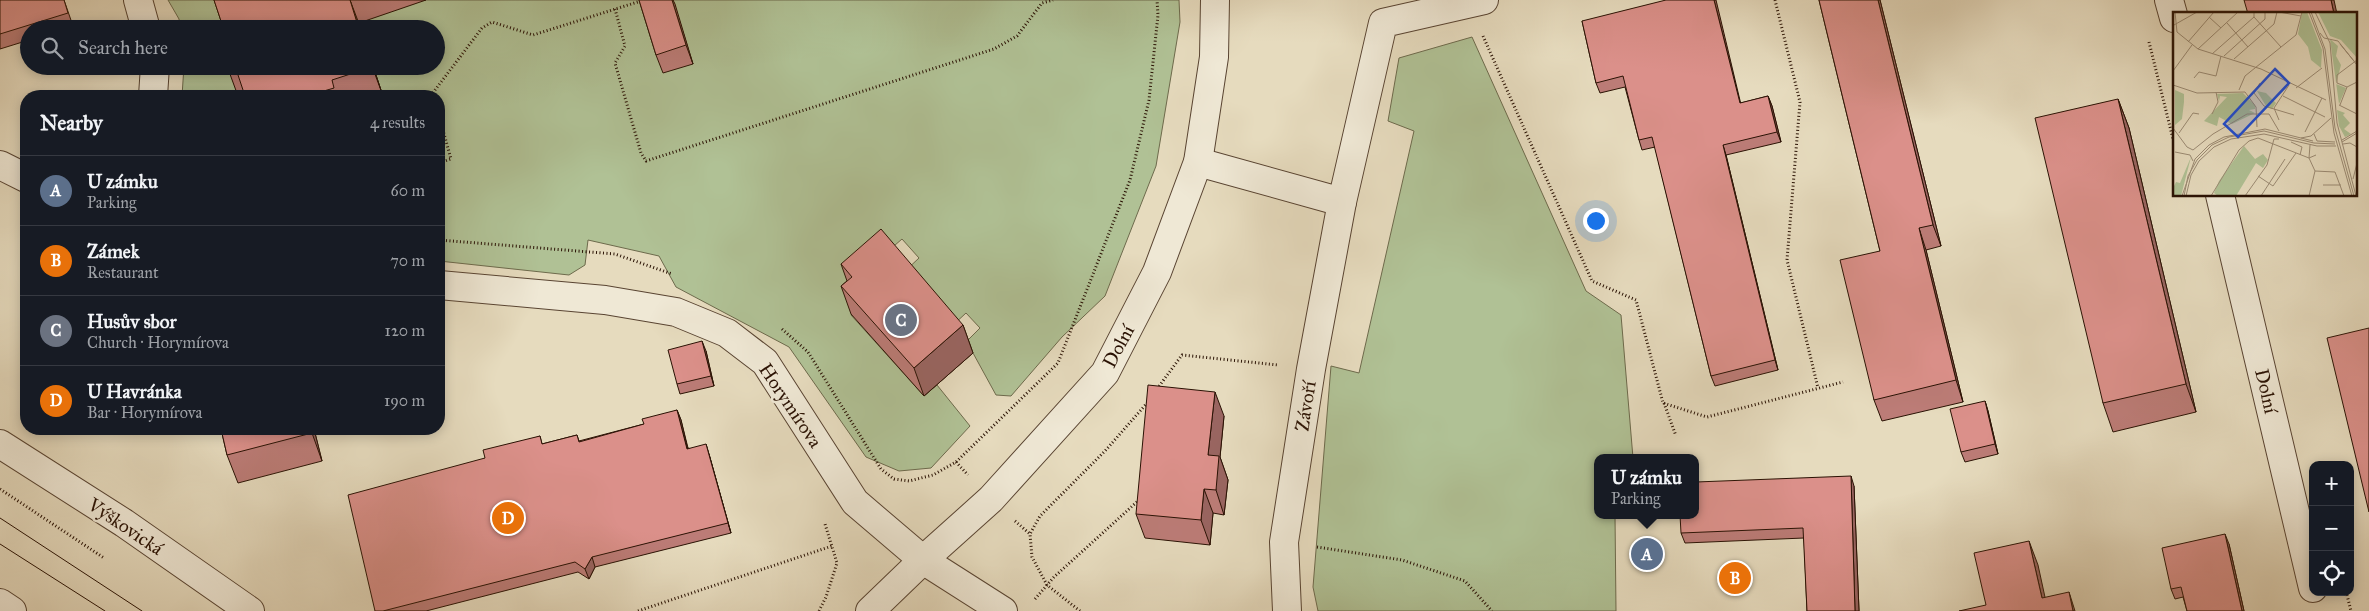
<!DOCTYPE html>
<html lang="en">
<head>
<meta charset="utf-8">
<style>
	:root { --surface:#171b24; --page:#242831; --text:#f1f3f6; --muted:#9ea1a6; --line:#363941; --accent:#c59692 }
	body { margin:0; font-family:"IM FELL Great Primer",serif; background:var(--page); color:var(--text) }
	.controls { position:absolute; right:15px; bottom:15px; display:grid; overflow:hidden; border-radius:10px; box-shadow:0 2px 12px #0003 }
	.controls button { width:45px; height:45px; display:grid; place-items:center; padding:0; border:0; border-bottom:1px solid var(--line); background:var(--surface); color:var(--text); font:25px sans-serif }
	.you { position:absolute; left:1595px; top:220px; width:18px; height:18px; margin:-12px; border:4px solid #fff; border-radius:50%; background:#1a73e8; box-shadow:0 0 0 8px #1a73e833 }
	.badge { display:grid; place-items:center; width:32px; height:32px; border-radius:50%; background:var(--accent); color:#fff; font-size:16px; font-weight:700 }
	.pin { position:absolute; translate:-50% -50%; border:2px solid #fff; box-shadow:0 1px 5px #0006 }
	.popup { position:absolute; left:1594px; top:454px; width:105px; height:65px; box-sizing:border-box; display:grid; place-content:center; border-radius:10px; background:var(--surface); filter:drop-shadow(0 1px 4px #0005); font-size:16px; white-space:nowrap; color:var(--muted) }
	.popup b { font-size:19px; color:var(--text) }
	.popup::after { content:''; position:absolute; left:50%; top:100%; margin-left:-10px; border:10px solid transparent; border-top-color:var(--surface) }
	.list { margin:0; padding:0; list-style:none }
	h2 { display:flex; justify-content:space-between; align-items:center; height:65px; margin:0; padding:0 20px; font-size:21px }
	h2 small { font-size:16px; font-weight:400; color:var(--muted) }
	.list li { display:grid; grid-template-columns:32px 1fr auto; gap:15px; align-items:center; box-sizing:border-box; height:70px; padding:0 20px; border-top:1px solid var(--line) }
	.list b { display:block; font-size:19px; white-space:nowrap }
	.list p { margin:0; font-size:16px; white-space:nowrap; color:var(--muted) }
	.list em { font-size:16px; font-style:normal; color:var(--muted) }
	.icon { flex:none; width:28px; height:28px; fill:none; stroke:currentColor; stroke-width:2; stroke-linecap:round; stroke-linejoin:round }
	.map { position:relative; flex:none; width:2369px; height:611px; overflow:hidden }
	.search { position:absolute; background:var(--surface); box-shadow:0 2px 12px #0003; left:20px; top:20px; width:425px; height:55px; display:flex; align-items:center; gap:12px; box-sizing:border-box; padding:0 18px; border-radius:28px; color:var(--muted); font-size:19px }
	.panel { position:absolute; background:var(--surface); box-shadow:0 2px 12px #0003; left:20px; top:90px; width:425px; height:345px; border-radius:20px }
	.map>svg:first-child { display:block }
	.green { fill:#b0c195; stroke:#6d6a4c }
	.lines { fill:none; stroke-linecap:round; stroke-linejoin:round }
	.minor-casing { stroke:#594432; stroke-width:30 }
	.tertiary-casing { stroke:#594432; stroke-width:30 }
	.path { stroke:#2a1204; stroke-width:3; stroke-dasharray:1 2.5; stroke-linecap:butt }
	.minor { stroke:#efe8d5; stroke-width:28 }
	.tertiary { stroke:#efe8d5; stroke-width:28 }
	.tram { stroke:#2a1204; stroke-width:1 }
	.wall { fill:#bc7c77; stroke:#2a1204 }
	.shaded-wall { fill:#996561; stroke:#2a1204 }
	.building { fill:#db908a; stroke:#2a1204 }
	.labels { text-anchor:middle; stroke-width:5; stroke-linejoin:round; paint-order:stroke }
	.street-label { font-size:19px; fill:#2a1204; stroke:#efe8d5 }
	.inset-road { fill:none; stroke:#9b8b74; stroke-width:1 }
	.view { fill:#1d4ed8; fill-opacity:0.15; stroke:#1d4ed8; stroke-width:2.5 }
	.inset-edge { fill:none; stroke:#2a1204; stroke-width:2.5 }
</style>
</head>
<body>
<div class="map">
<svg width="2369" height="611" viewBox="0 0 2369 611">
	<rect width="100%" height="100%" fill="#e6dbbe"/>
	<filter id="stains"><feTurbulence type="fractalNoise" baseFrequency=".004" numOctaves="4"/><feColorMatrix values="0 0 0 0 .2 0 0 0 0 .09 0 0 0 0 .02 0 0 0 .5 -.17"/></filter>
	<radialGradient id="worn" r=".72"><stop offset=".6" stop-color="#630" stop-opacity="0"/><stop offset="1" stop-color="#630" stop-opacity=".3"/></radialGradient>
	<g class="green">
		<path d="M168 0H1179L1180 22 1156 166 1105 296 1062 337 1011 396 996 395 973 353 965 343 980 328 966 313 952 326 904 272 919 258 902 239 871 266 851 315 924 396 937 385 970 426 931 468 899 471 866 457 789 347 676 287 659 256 588 240 585 265 569 275 439 261V96H182L184 66H436V29H180L179 19Z"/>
		<path d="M1472 37 1586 291 1621 315 1633 458H1598V515H1615L1616 611H1318L1313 587 1331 366 1359 373 1414 131 1388 121 1399 58Z"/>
	</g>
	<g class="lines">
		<g class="minor-casing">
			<g id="minor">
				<path d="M138 0 146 29"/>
				<path d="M2169 0 2174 18"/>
				<path d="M153 96 155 66"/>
				<path d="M1198 162 1342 202"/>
				<path d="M0 165 26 178"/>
				<path d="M2220 195 2313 588"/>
				<path d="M439 285 605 300 676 312 727 333 765 362 855 502 923 560 1003 611"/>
				<path d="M870 611 923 560 991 499 1105 373 1157 272 1198 162 1214 57 1215 0"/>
				<path d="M1287 611 1284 542 1311 369 1342 202 1383 23 1484 0"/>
			</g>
		</g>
		<g class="tertiary-casing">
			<g id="tertiary">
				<path d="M0 444 124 523 250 611"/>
				<path d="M0 603 12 611"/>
			</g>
		</g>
		<g class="path">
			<path d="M1775 0 1800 102 1787 260 1818 388"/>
			<path d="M615 9 625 46 615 63 641 153 646 161 994 49 1017 36 1042 3 1053 0"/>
			<path d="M1483 36 1592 281 1636 300 1663 403 1707 417 1843 382"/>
			<path d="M2149 42 2174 143"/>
			<path d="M433 96 432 94 482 28 492 22 533 35 644 0"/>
			<path d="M439 116 451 159 439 163"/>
			<path d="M439 240 615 254 672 274"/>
			<path d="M782 329 808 352 881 469 894 479 909 481 933 475 956 462 1058 363 1130 180 1149 100 1158 15 1157 0"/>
			<path d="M1157 389 1182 355 1278 365"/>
			<path d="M1664 403 1676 436"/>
			<path d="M956 462 968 475"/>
			<path d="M0 489 104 558"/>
			<path d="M1015 521 1030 534"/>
			<path d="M1317 547 1402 560 1465 581 1492 611"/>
			<path d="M2347 595 2351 611"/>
			<path d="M1035 599 1054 577 1139 500"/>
			<path d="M638 611 832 546"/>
			<path d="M819 611 826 597 837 563 825 524 827 523"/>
			<path d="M1080 611 1047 585 1032 557 1030 534 1040 516 1105 451 1148 402"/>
		</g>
		<use href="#minor" class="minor"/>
		<use href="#tertiary" class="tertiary"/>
		<g class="tram">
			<path d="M0 518 142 611"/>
			<path d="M0 544 105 611"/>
		</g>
	</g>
	<g class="wall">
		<path d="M0 0H64L73 26 63 29H29V40L0 49Z"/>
		<path d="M214 0H426L359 23 223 27Z"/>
		<path d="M639 0H673L693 64 663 73 656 55Z"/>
		<path d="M1819 0H1880L1941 246 1926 250 1963 402 1882 421 1874 400 1880 251Z"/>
		<path d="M1582 21 1741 103 1768 96 1772 106 1781 142 1726 155 1778 370 1715 386 1711 376 1655 147 1642 150 1639 140 1625 87 1600 93 1596 83Z"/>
		<path d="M227 66H373L383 96H238Z"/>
		<path d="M2118 99 2129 128 2196 412 2113 432 2103 403Z"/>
		<path d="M841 264 963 325 973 353 924 396 851 314 841 286 847 281Z"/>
		<path d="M706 351 714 386 680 394 677 384Z"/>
		<path d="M1985 401 1988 411 1998 454 1965 462 1961 452Z"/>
		<path d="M677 410 681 420 688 448 709 454 731 533 595 567 589 579 578 572 426 611H375L485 458 540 436 542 444 577 435 579 441 644 424Z"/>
		<path d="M1224 416 1220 457 1228 480 1224 515 1213 513 1210 545 1145 538 1136 514Z"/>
		<path d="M221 429H314L322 461 238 483 227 455Z"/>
		<path d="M1854 486 1859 611H1807L1804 538 1685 543 1681 533Z"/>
		<path d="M2229 544 2244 611H2187L2183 597 2175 599 2171 589Z"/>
	</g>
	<g class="shaded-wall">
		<path d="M350 0 361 29H359Z"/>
		<path d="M672 0H673L675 4 693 64 686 45Z"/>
		<path d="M1714 0H1716L1743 113 1740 103Z"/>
		<path d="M1878 0H1880L1941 246 1933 225Z"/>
		<path d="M2331 0H2334L2337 14H2334Z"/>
		<path d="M372 66H373L383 96Z"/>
		<path d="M1768 96 1772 106 1781 142 1777 132Z"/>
		<path d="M2118 99 2129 128 2196 412 2186 384Z"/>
		<path d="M1723 145 1726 155 1778 370 1775 360Z"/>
		<path d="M1919 228 1926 250 1963 402 1956 380Z"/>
		<path d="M963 325 973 353 924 396 914 368Z"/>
		<path d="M702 341 706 351 714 386 711 376Z"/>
		<path d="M1215 392 1224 416 1220 457 1228 480 1224 515 1216 490 1208 455Z"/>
		<path d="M1985 401 1988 411 1998 454 1995 444Z"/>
		<path d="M677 410 681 420 690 459 687 449Z"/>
		<path d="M311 429H314L322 461 312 433Z"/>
		<path d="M706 444 709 454 731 533 728 523Z"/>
		<path d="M1851 476 1854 486 1859 611H1855Z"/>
		<path d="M1204 489 1213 513 1210 545 1201 520Z"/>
		<path d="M2225 534 2229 544 2244 611H2242Z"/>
		<path d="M2029 541 2038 565 2048 611 2042 598Z"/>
		<path d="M592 557 595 567 589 579 585 569Z"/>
		<path d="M2069 592 2075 611H2073Z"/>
	</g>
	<g class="building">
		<path d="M0 0H64L68 13 0 34Z"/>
		<path d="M214 0H350L359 29H218L223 27Z"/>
		<path d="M639 0H672L686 45 656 55Z"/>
		<path d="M1666 0H1714L1740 103 1768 96 1777 132 1723 145 1775 360 1711 376 1652 137 1639 140 1623 76 1596 83 1582 21Z"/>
		<path d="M1819 0H1878L1933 225 1919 228 1956 380 1874 400 1840 260 1880 251Z"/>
		<path d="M2244 0H2331L2334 14H2248Z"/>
		<path d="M227 66H372V67L332 80 334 88 307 96H289L287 93 276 96H245L236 69 229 71Z"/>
		<path d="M2118 99 2186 384 2103 403 2035 118Z"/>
		<path d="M881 229 963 325 914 368 841 286 852 277 841 264Z"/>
		<path d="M2369 328V512L2327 338Z"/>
		<path d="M702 341 711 376 677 384 668 350Z"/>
		<path d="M1148 385 1215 392 1208 455 1219 456 1216 490 1204 489 1201 520 1136 514Z"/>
		<path d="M1985 401 1995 444 1961 452 1950 409Z"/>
		<path d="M677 410 687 449 706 444 728 523 592 557 585 569 575 562 383 611H375L348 495 485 458 483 450 540 436 542 444 577 435 579 442 644 424 642 419Z"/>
		<path d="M221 429H311L312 433 227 455Z"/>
		<path d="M1851 476 1855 611H1807L1803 528 1681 533 1680 515H1696V482Z"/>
		<path d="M2225 534 2242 611H2187L2181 587 2171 589 2162 548Z"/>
		<path d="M2029 541 2042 598 2069 592 2073 611H1959L1986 605 1974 553Z"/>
	</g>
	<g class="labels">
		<g class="street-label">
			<text transform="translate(1118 346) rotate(-62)" y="7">Dolní</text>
			<text transform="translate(2267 391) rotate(77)" y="7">Dolní</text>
			<text transform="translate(791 405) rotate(56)" y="7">Horymírova</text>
			<text transform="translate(1305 406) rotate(-81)" y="7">Závoří</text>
			<text transform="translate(126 526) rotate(34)" y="7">Výškovická</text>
		</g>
	</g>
	<g transform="translate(2173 12)">
		<rect width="184" height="184" fill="#e6dbbe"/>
		<path d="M129 0H134L149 38 148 56 138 48 135 35 125 22ZM145 0H184V46L168 28 157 24ZM157 27 165 34 163 44 168 53 163 72 173 76 166 92ZM2 78 11 82V90L9 107 2 113ZM84 79 93 81 103 91 99 97 93 94ZM70 81 82 93V97L76 98 82 101 59 112 46 105 44 114 31 109 54 85 47 84 46 89 44 82ZM164 98 172 101 170 103 177 111 171 117 178 122 172 125 166 114ZM71 134 82 147 90 142 95 148 90 156 83 151 63 184H45L41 181 46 169ZM18 145 8 184H0V176L3 170 7 171Z" fill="#b0c195"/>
		<path class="inset-road" d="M2 0 4 20 25 37 88 57 153 88M106 0 128 4M136 0 150 36 161 121 179 184M138 0 152 37 162 116 181 184M142 0 157 31 164 111 183 184M36 5 48 16M81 5 108 35M54 11 75 35M1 13 24 0M147 21 151 26 165 29 184 53M15 30 41 0M167 32 181 49M25 37 65 0M39 42 81 5V0M51 44 92 7V0M61 47 101 12 104 0M0 59 19 33M21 66 26 60 43 64 48 44M87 71 81 81 91 94 121 103M0 73 24 81 72 80 83 95 84 115M174 75 164 71V63L184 48M123 76 149 56M66 78 72 64 123 23 129 0M110 84 152 105M166 93 184 102M167 93 174 75 184 70M39 102 45 90 43 80M106 108 101 96 116 73M0 116 14 135 20 138 40 122 74 102H96L106 119M132 120 149 86M6 121 20 101 26 102M141 122 144 129 162 130M128 126 138 124 158 106M169 128 184 119M118 130 129 135 127 143M169 130 184 121M170 132 177 131 184 135M137 133 136 146 143 143M2 140 17 143 20 149M142 159 162 160 171 184M85 164 100 174 123 141M180 167 184 151M150 173H168M9 184 22 147 36 133 51 125 92 117 140 129M11 184 15 164 24 148 39 133 56 125 91 119 141 131 162 132M13 184 18 163 26 149 41 135 58 127 91 122 144 134H163M38 184 66 138 76 129 85 126 136 146 142 159 136 184M72 184 94 153 101 127H106M88 184 112 147"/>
		<path class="view" d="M102 57 116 71 65 125 51 112Z"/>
		<rect width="184" height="184" class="inset-edge"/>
	</g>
	<rect width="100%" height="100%" filter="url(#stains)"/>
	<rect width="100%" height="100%" fill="url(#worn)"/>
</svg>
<div class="controls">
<button>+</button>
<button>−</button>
<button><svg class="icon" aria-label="locate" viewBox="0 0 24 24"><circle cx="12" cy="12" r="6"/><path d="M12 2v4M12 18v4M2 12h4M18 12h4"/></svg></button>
</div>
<div class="you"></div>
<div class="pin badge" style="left:1647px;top:554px;background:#5c6f8a">A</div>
<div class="popup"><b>U zámku</b>Parking</div>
<div class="pin badge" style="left:1735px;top:578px;background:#e8710a">B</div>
<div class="pin badge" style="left:901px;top:320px;background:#6b7280">C</div>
<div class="pin badge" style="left:508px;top:518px;background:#e8710a">D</div>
<div class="search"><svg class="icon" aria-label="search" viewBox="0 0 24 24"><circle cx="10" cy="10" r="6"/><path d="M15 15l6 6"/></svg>Search here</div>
<section class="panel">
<h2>Nearby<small>4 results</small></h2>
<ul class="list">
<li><span class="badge" style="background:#5c6f8a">A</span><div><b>U zámku</b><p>Parking</p></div><em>60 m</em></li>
<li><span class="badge" style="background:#e8710a">B</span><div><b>Zámek</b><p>Restaurant</p></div><em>70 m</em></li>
<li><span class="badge" style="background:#6b7280">C</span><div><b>Husův sbor</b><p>Church · Horymírova</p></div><em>120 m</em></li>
<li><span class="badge" style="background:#e8710a">D</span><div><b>U Havránka</b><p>Bar · Horymírova</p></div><em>190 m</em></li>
</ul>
</section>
</div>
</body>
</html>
